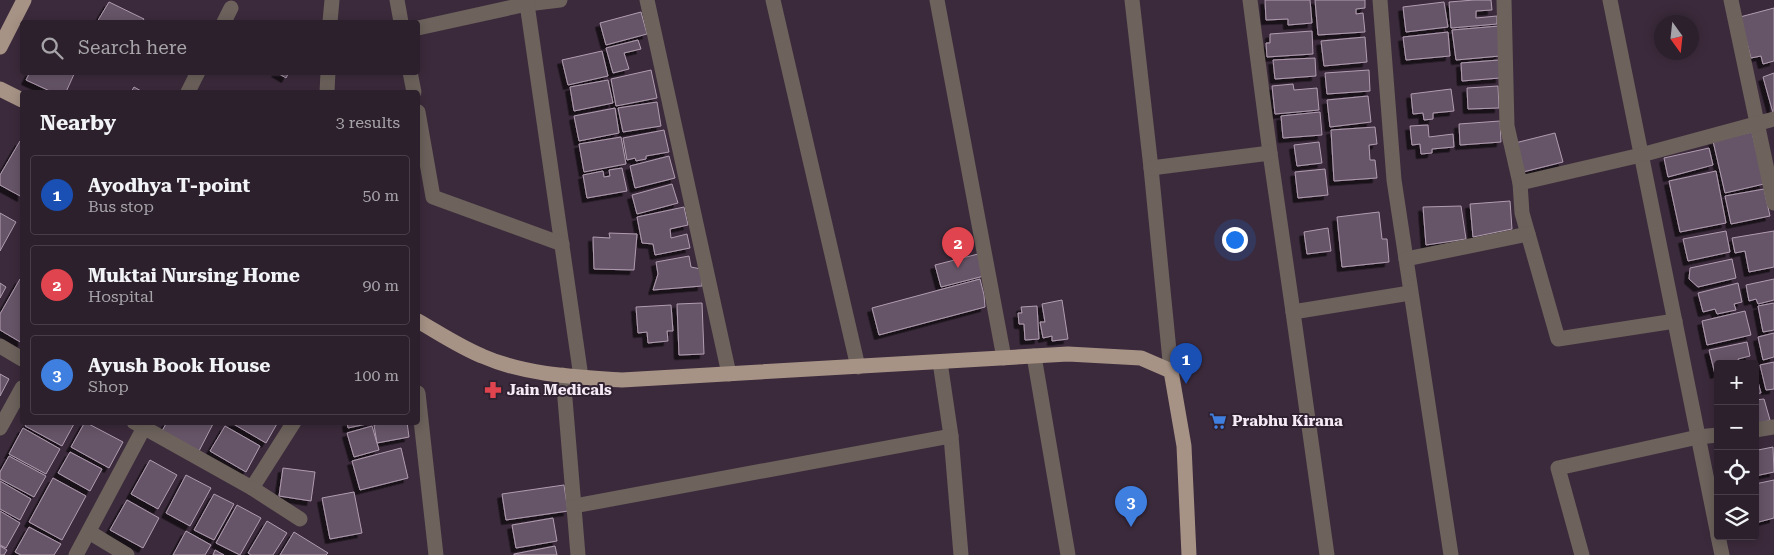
<!DOCTYPE html>
<html lang="en">
<head>
<meta charset="utf-8">
<style>
	:root { --surface:#2c202c; --page:#342834; --text:#f1f3f6; --muted:#a6a3a9; --line:#483e48; --accent:#99b5fd }
	body { margin:0; font-family:"Roboto Serif",serif; background:var(--page); color:var(--text) }
	.controls { position:absolute; right:15px; bottom:15px; display:grid; overflow:hidden; border-radius:5px; box-shadow:0 2px 12px #0003 }
	.controls button { width:45px; height:45px; display:grid; place-items:center; padding:0; border:0; border-bottom:1px solid var(--line); background:var(--surface); color:var(--text); font:25px sans-serif }
	.compass { position:absolute; left:1654px; top:15px; width:45px; height:45px; border-radius:50%; background:var(--surface); box-shadow:0 2px 12px #0003; rotate:165deg }
	.you { position:absolute; left:1234px; top:239px; width:18px; height:18px; margin:-12px; border:4px solid #fff; border-radius:50%; background:#1a73e8; box-shadow:0 0 0 8px #1a73e833 }
	.badge { display:grid; place-items:center; width:32px; height:32px; border-radius:50%; background:var(--accent); color:#fff; font-size:16px; font-weight:700 }
	.pin { position:absolute; translate:-50% -41px; filter:drop-shadow(0 1px 2px #0008) }
	.pin::after { content:''; position:absolute; top:26px; width:18px; height:15px; background:inherit; clip-path:polygon(0 0,100% 0,50% 100%) }
	.list { margin:0; padding:0; list-style:none }
	h2 { display:flex; justify-content:space-between; align-items:center; height:65px; margin:0; padding:0 20px; font-size:21px }
	h2 small { font-size:16px; font-weight:400; color:var(--muted) }
	.list li { display:grid; grid-template-columns:32px 1fr auto; gap:15px; align-items:center; box-sizing:border-box; height:80px; margin:0 10px 10px; padding:0 10px; border:1px solid var(--line); border-radius:5px }
	.list b { display:block; font-size:19px; white-space:nowrap }
	.list p { margin:0; font-size:16px; white-space:nowrap; color:var(--muted) }
	.list em { font-size:16px; font-style:normal; color:var(--muted) }
	.icon { flex:none; width:28px; height:28px; fill:none; stroke:currentColor; stroke-width:2; stroke-linecap:round; stroke-linejoin:round }
	.map { position:relative; flex:none; width:1774px; height:555px; overflow:hidden }
	.search { position:absolute; background:var(--surface); box-shadow:0 2px 12px #0003; left:20px; top:20px; width:400px; height:55px; display:flex; align-items:center; gap:12px; box-sizing:border-box; padding:0 18px; border-radius:5px; color:var(--muted); font-size:19px }
	.panel { position:absolute; background:var(--surface); box-shadow:0 2px 12px #0003; left:20px; top:90px; width:400px; height:335px; border-radius:5px }
	.map>svg:first-child { display:block }
	.building { fill:#665467; stroke:#b19db1; filter:url(#shadow) }
	.lines { fill:none; stroke-linecap:round; stroke-linejoin:round }
	.minor { stroke:#6d625c; stroke-width:15 }
	.major { stroke:#a79386; stroke-width:15 }
	.labels { text-anchor:middle; stroke-width:4; stroke-linejoin:round; paint-order:stroke }
	.poi-label { font-size:15px; font-weight:bold; fill:#f5eaf5; stroke:#302131; text-anchor:start }
</style>
</head>
<body>
<div class="map">
<svg width="1774" height="555" viewBox="0 0 1774 555">
	<defs>
		<filter id="shadow"><feDropShadow dx="-4.5" dy="4.5" stdDeviation="0" flood-color="#0009"/></filter>
	</defs>
	<rect width="100%" height="100%" fill="#3b2a3b"/>
	<g class="building">
		<path d="M1265 0H1310L1312 23 1288 25V19L1266 20Z"/>
		<path d="M1315 0H1365V8L1356 9V14L1363 13 1365 32 1318 35Z"/>
		<path d="M1474 0H1491L1492 10 1476 11V18L1497 16V24L1451 28 1449 2Z"/>
		<path d="M109 2 144 19 142 22H97Z"/>
		<path d="M1444 2 1448 27 1406 32 1403 7Z"/>
		<path d="M1774 8V61L1763 64 1761 56 1751 58 1740 17Z"/>
		<path d="M641 12 647 34 606 45 600 23Z"/>
		<path d="M1499 26 1500 56 1456 60 1452 30Z"/>
		<path d="M1312 31 1313 54 1267 57 1266 43H1270V34Z"/>
		<path d="M1448 32 1450 56 1406 60 1403 37Z"/>
		<path d="M1365 37 1367 62 1324 66 1321 41Z"/>
		<path d="M638 40 641 49 624 53 629 69 613 73 606 48Z"/>
		<path d="M602 51 608 76 568 85 562 60Z"/>
		<path d="M1315 58 1316 76 1275 79 1273 60Z"/>
		<path d="M1499 60 1500 78 1462 81 1461 63Z"/>
		<path d="M651 70 657 98 616 106 611 79Z"/>
		<path d="M1369 70 1370 91 1327 94 1325 73Z"/>
		<path d="M30 72H75L66 92H52L26 80Z"/>
		<path d="M276 72H289L286 78Z"/>
		<path d="M1774 73V113H1773L1763 77Z"/>
		<path d="M608 80 613 103 574 111 570 87Z"/>
		<path d="M1293 84 1294 90 1317 88 1319 110 1275 114 1272 86Z"/>
		<path d="M1498 86 1499 108 1468 109 1467 88Z"/>
		<path d="M134 87 143 92H131Z"/>
		<path d="M1451 89 1454 111 1433 113V119L1424 120 1423 113 1413 114 1411 94Z"/>
		<path d="M1368 96 1371 122 1330 127 1327 100Z"/>
		<path d="M657 102 661 126 623 132 618 108Z"/>
		<path d="M615 108 619 133 579 141 574 116Z"/>
		<path d="M1320 112 1322 135 1283 138 1281 116Z"/>
		<path d="M1500 121 1501 142 1460 145 1459 124Z"/>
		<path d="M1428 125 1429 137 1453 134 1454 147 1432 149V153L1421 154 1420 144 1412 145 1410 126Z"/>
		<path d="M1375 127 1377 144 1369 145 1370 160H1375L1377 178 1334 181 1331 130Z"/>
		<path d="M664 130 669 152 646 156V159L636 161 635 158 627 160 623 138Z"/>
		<path d="M1752 132 1764 184 1725 193 1713 141Z"/>
		<path d="M1555 133 1563 162 1523 172 1515 143Z"/>
		<path d="M621 137 626 164 584 172 579 144Z"/>
		<path d="M20 141 22 143V197L0 185V175Z"/>
		<path d="M1319 142 1322 163 1297 166 1294 145Z"/>
		<path d="M1709 148 1713 165 1668 177 1664 158Z"/>
		<path d="M669 156 675 178 635 188 630 166Z"/>
		<path d="M622 168 627 191 587 198 583 175 603 171 604 177 610 176 609 170Z"/>
		<path d="M1325 169 1328 195 1298 198 1295 172Z"/>
		<path d="M1716 171 1726 223 1680 232 1669 181Z"/>
		<path d="M672 184 678 203 637 214 632 195Z"/>
		<path d="M1764 189 1770 216 1731 224 1725 196Z"/>
		<path d="M1510 201 1512 229 1473 237 1470 204Z"/>
		<path d="M1461 206 1466 239 1426 245 1423 207Z"/>
		<path d="M684 207 688 225 670 229 671 238 687 234 690 248 655 255 653 244 642 243 637 217Z"/>
		<path d="M1379 212 1382 239H1387L1389 262 1342 267 1337 217Z"/>
		<path d="M0 213 16 222 0 251Z"/>
		<path d="M1328 228 1331 251 1307 254 1304 232Z"/>
		<path d="M1726 231 1730 252 1688 261 1683 239Z"/>
		<path d="M1774 231V267L1749 272 1745 251 1735 253 1732 238Z"/>
		<path d="M609 233 637 234 634 270 594 269 593 237 610 238Z"/>
		<path d="M978 254 984 276 941 287 935 265Z"/>
		<path d="M689 256 691 267 701 269 702 286 653 290 658 274 656 262Z"/>
		<path d="M1732 259 1736 278 1698 287 1689 279 1690 268Z"/>
		<path d="M20 279 22 280V343L0 330V314Z"/>
		<path d="M980 279 984 295 985 307 879 335 872 308Z"/>
		<path d="M1774 279V300L1758 304 1756 299 1749 301 1746 285Z"/>
		<path d="M0 283 6 287 0 298Z"/>
		<path d="M1738 283 1742 302 1734 304 1736 310 1717 314 1715 309 1703 312 1698 293Z"/>
		<path d="M1062 300 1068 339 1052 341V336L1043 338 1040 322H1045L1042 304Z"/>
		<path d="M702 303 704 354 679 355 677 304Z"/>
		<path d="M1774 303V330L1763 332 1758 306Z"/>
		<path d="M671 305 673 331H667L668 341 648 343 647 332 638 333 636 307Z"/>
		<path d="M1037 306 1039 339 1025 340 1024 324H1019L1018 313H1022L1021 307Z"/>
		<path d="M1745 311 1751 335 1707 345 1702 321Z"/>
		<path d="M1774 333V357L1763 360 1758 337Z"/>
		<path d="M1747 342 1750 356 1738 359 1739 364H1718V373L1715 374 1709 350Z"/>
		<path d="M1774 362V389L1766 390 1760 365Z"/>
		<path d="M1755 371 1761 393 1755 394Z"/>
		<path d="M0 374 9 379 0 396Z"/>
		<path d="M1764 399 1770 420 1755 426V400Z"/>
		<path d="M28 422H75L62 446 25 426Z"/>
		<path d="M85 422 123 442 109 468 71 447Z"/>
		<path d="M167 422H214L199 451 162 431Z"/>
		<path d="M230 422H278L266 443Z"/>
		<path d="M347 422H376L348 428Z"/>
		<path d="M390 422H407L409 437 377 443 374 425Z"/>
		<path d="M225 426 260 446 246 472 210 451Z"/>
		<path d="M372 426 379 450 354 457 347 433Z"/>
		<path d="M23 428 60 449 46 474 9 454Z"/>
		<path d="M1773 447 1774 472 1755 476V456H1757L1758 450Z"/>
		<path d="M401 448 408 478 360 490 352 461Z"/>
		<path d="M70 452 102 469 90 491 58 473Z"/>
		<path d="M9 456 46 476 34 497 0 479V472Z"/>
		<path d="M150 460 177 475 158 509 131 494Z"/>
		<path d="M283 468 315 472 311 501 279 496Z"/>
		<path d="M186 475 211 488 190 526 166 513Z"/>
		<path d="M53 478 86 496 62 540 29 522Z"/>
		<path d="M1774 480V518L1755 523V484Z"/>
		<path d="M0 481 31 499 20 520 0 509Z"/>
		<path d="M564 485 568 511 506 520 502 494Z"/>
		<path d="M354 492 362 533 330 539 322 498Z"/>
		<path d="M214 494 234 504 214 540 194 530Z"/>
		<path d="M127 500 159 518 143 548 110 530Z"/>
		<path d="M237 505 261 518 240 555 216 543Z"/>
		<path d="M0 511 20 523 6 548 0 545Z"/>
		<path d="M553 518 557 541 516 548 512 525Z"/>
		<path d="M267 521 287 533 273 555H251L248 553Z"/>
		<path d="M29 527 61 544 54 555H21L15 552Z"/>
		<path d="M186 531 211 545 205 555H173Z"/>
		<path d="M294 532 328 553 326 555H280Z"/>
		<path d="M0 546 7 550 4 555H0Z"/>
		<path d="M555 546 557 555H514V554Z"/>
		<path d="M215 550 224 555H213Z"/>
	</g>
	<g class="lines">
		<g class="minor">
			<path d="M397 0 401 22"/>
			<path d="M647 0 729 374"/>
			<path d="M773 0 858 367"/>
			<path d="M937 0 1004 358"/>
			<path d="M1132 0 1151 168 1171 371"/>
			<path d="M1250 0 1270 153 1293 312"/>
			<path d="M1380 0 1394 180 1451 555"/>
			<path d="M1504 0 1507 126 1520 183 1522 213 1558 339 1675 321"/>
			<path d="M1610 0 1718 535"/>
			<path d="M1731 0 1774 203"/>
			<path d="M527 4 560 0"/>
			<path d="M224 22 231 8"/>
			<path d="M330 22 332 0"/>
			<path d="M418 28 527 4 581 377"/>
			<path d="M410 72 414 92"/>
			<path d="M188 92 198 72"/>
			<path d="M327 92 328 72"/>
			<path d="M418 112 433 197 562 244"/>
			<path d="M1151 168 1270 153"/>
			<path d="M1520 183 1641 155 1774 119"/>
			<path d="M1406 259 1528 234"/>
			<path d="M0 346 22 359"/>
			<path d="M1034 356 1068 555"/>
			<path d="M940 362 951 436 961 555"/>
			<path d="M563 375 578 555"/>
			<path d="M418 393 436 555"/>
			<path d="M134 422 252 488 294 422"/>
			<path d="M0 428 22 388"/>
			<path d="M1755 430 1774 427"/>
			<path d="M252 488 300 519"/>
			<path d="M574 506 951 436"/>
			<path d="M89 532 127 555"/>
			<path d="M1718 536 1722 555"/>
			<path d="M76 555 147 422"/>
			<path d="M1327 555 1293 312 1410 293"/>
			<path d="M1582 555 1558 468 1698 437 1718 435"/>
		</g>
		<g class="major">
			<path d="M0 47 24 0"/>
			<path d="M0 89 22 100"/>
			<path d="M418 321C439 333 460 347 482 356 525 375 575 377 622 380L1068 354 1141 358 1171 371 1184 446 1189 555"/>
		</g>
	</g>
	<defs>
		<g id="pharmacy-bare" transform="scale(1.35)"><path d="M-2-6h4v4h4v4h-4v4h-4v-4h-4v-4h4Z" fill="#e0444e" stroke="#302131" stroke-width="2.5" paint-order="stroke"/></g>
		<g id="supermarket-bare" transform="scale(1.35)"><path d="M-6-5.5h2.5l.6 2H6L4.5 2H-2.5L-4.4-4H-6ZM-1.5 3.2a1.3 1.3 0 1 0 .1 0ZM3 3.2a1.3 1.3 0 1 0 .1 0Z" fill="#3f7fe0" stroke="#302131" stroke-width="2.5" paint-order="stroke"/></g>
	</defs>
	<g fill-rule="evenodd">
		<use href="#pharmacy-bare" x="493" y="390"/>
		<use href="#supermarket-bare" x="1218" y="421"/>
	</g>
	<g class="labels">
		<g class="poi-label">
			<text x="507" y="395">Jain Medicals</text>
			<text x="1232" y="426">Prabhu Kirana</text>
		</g>
	</g>
</svg>
<div class="controls">
<button>+</button>
<button>−</button>
<button><svg class="icon" aria-label="locate" viewBox="0 0 24 24"><circle cx="12" cy="12" r="6"/><path d="M12 2v4M12 18v4M2 12h4M18 12h4"/></svg></button>
<button><svg class="icon" aria-label="layers" viewBox="0 0 24 24"><path d="M12 4l9 5-9 5-9-5zM3 14l9 5 9-5"/></svg></button>
</div>
<svg class="compass" viewBox="-18 -18 36 36"><path d="M0-13l5 13h-10z" fill="#e53935"/><path d="M0 13l5-13h-10z" fill="#a6a3a9"/></svg>
<div class="you"></div>
<div class="pin badge" style="left:1186px;top:384px;background:#1a4fb4">1</div>
<div class="pin badge" style="left:958px;top:268px;background:#e0444e">2</div>
<div class="pin badge" style="left:1131px;top:527px;background:#3f7fe0">3</div>
<div class="search"><svg class="icon" aria-label="search" viewBox="0 0 24 24"><circle cx="10" cy="10" r="6"/><path d="M15 15l6 6"/></svg>Search here</div>
<section class="panel">
<h2>Nearby<small>3 results</small></h2>
<ul class="list">
<li><span class="badge" style="background:#1a4fb4">1</span><div><b>Ayodhya T-point</b><p>Bus stop</p></div><em>50 m</em></li>
<li><span class="badge" style="background:#e0444e">2</span><div><b>Muktai Nursing Home</b><p>Hospital</p></div><em>90 m</em></li>
<li><span class="badge" style="background:#3f7fe0">3</span><div><b>Ayush Book House</b><p>Shop</p></div><em>100 m</em></li>
</ul>
</section>
</div>
</body>
</html>
